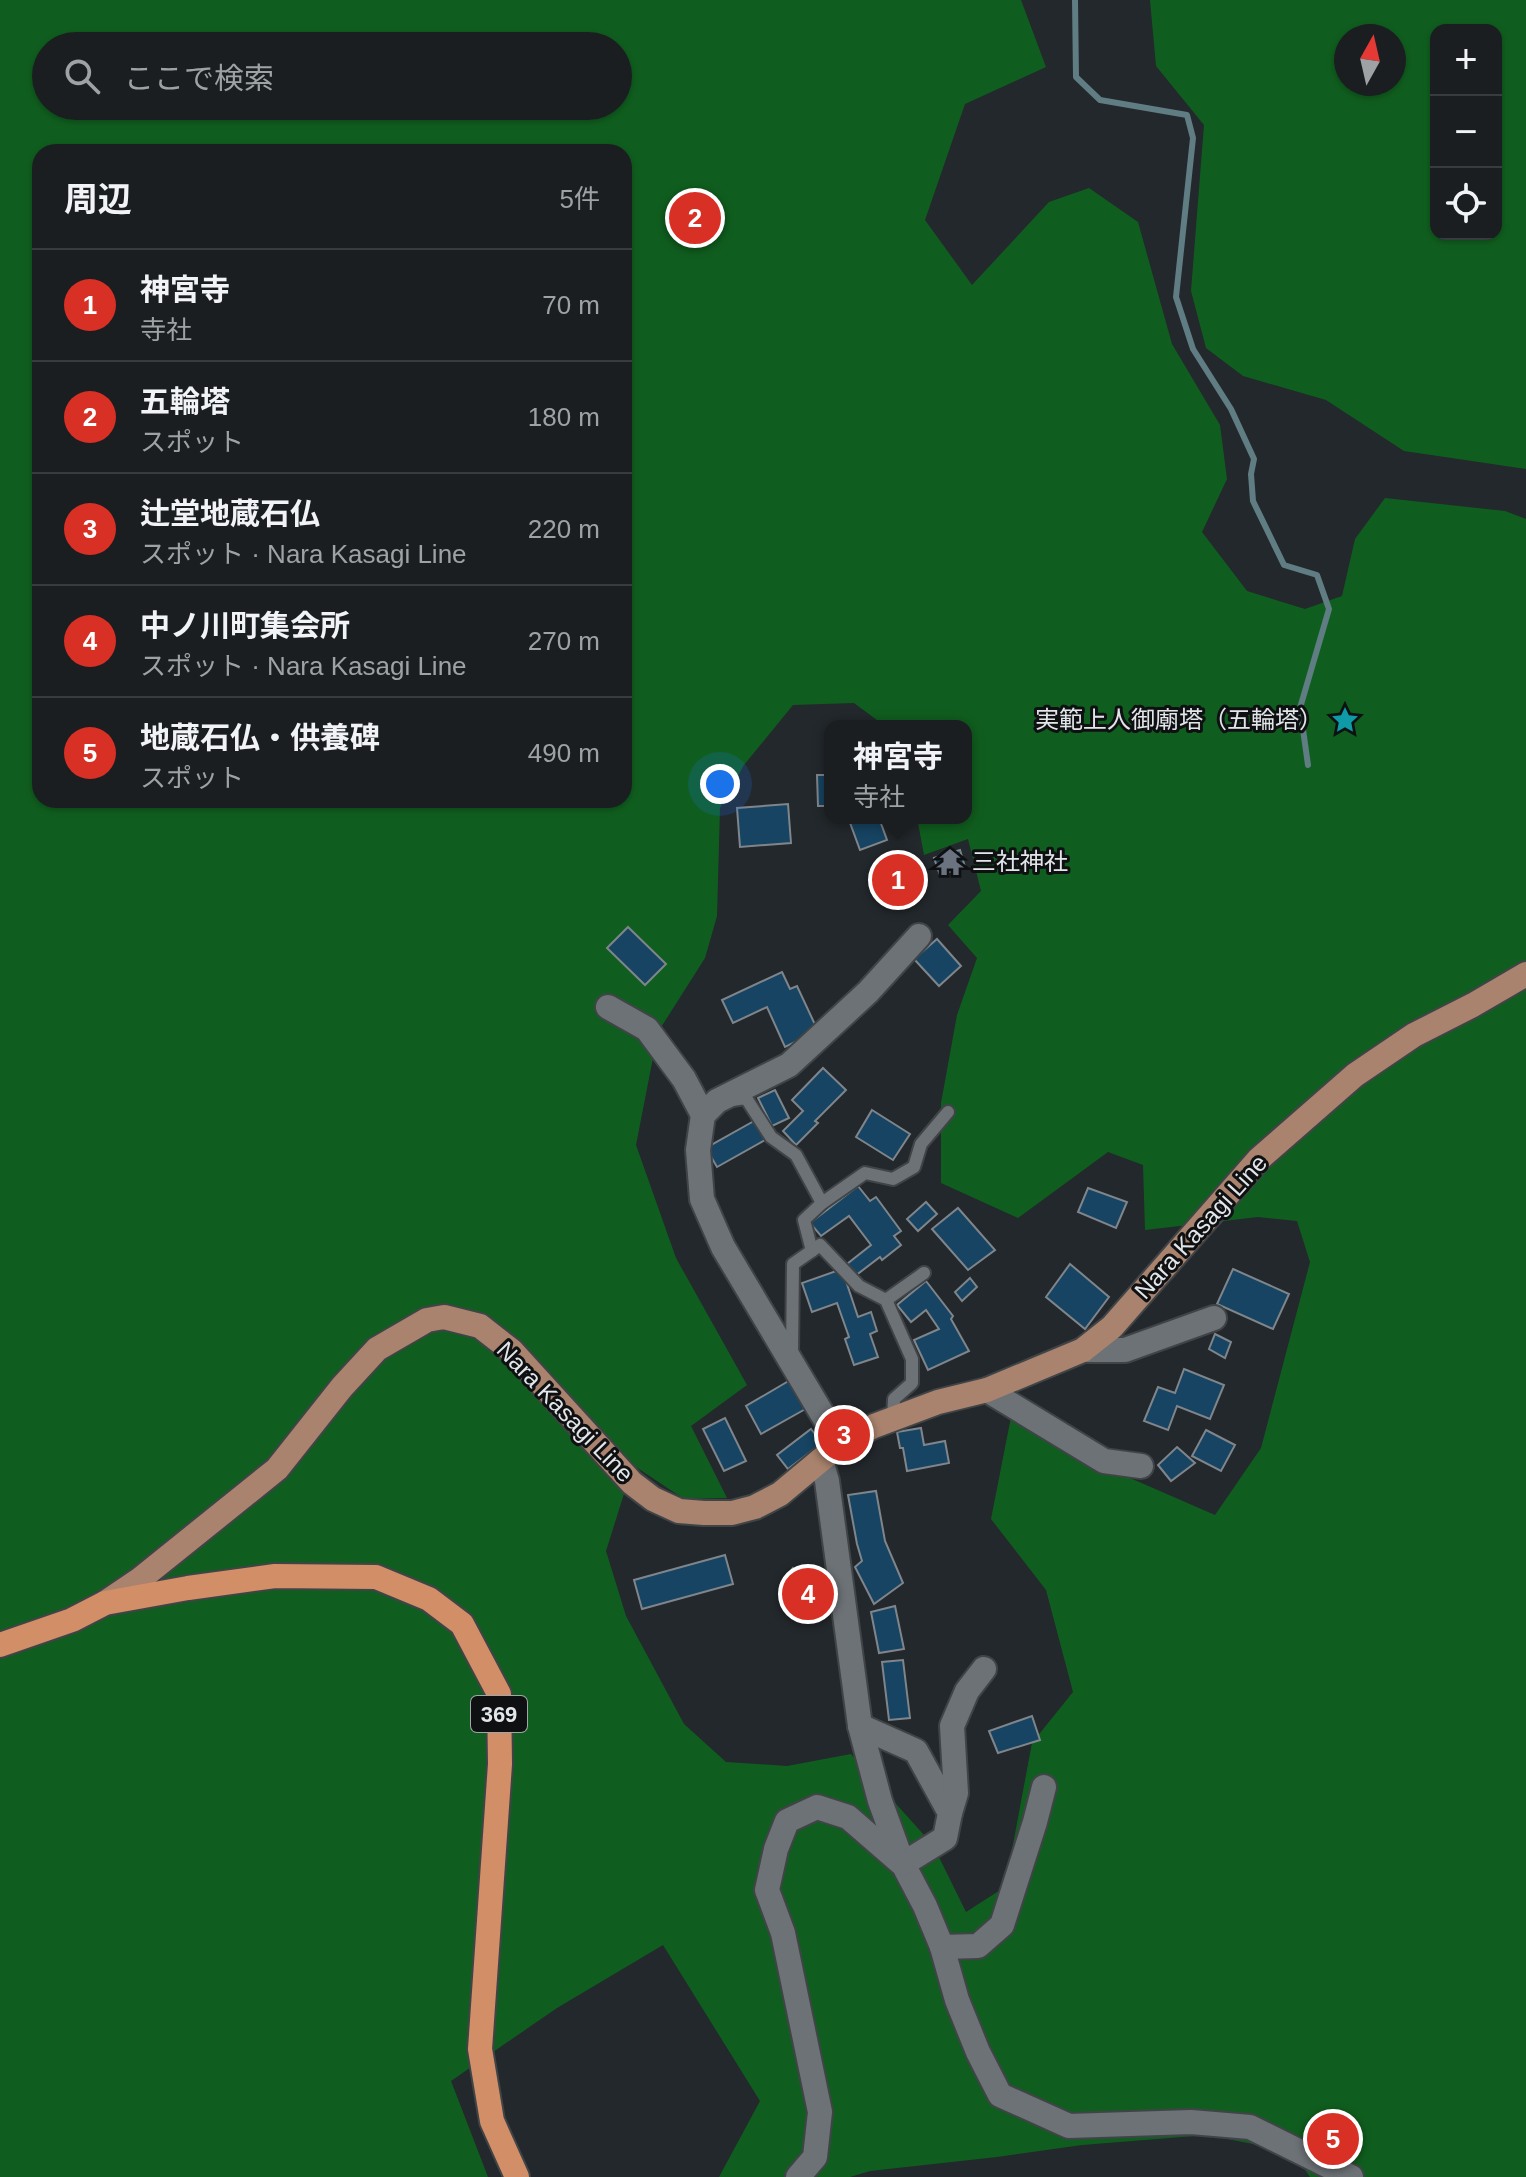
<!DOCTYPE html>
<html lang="ja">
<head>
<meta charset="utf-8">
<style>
	:root { --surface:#1a1e21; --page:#23272a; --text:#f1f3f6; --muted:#9fa2a5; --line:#383c3f; --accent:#d93025 }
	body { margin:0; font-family:Helvetica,"Noto Sans JP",sans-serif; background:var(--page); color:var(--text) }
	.controls { position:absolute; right:24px; top:24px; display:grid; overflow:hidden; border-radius:16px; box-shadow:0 2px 6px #0004 }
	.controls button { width:72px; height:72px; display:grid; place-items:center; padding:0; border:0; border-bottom:2px solid var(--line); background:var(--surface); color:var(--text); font:40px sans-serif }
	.compass { position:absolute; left:1334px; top:24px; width:72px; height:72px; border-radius:50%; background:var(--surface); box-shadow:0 2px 6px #0004; rotate:8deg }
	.you { position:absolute; left:720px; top:784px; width:28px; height:28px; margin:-20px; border:6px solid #fff; border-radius:50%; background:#1a73e8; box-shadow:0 0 0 12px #1a73e833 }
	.badge { display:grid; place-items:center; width:52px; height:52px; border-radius:50%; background:var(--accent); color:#fff; font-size:26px; font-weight:700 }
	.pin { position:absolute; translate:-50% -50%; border:4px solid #fff; box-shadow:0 2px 8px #0006 }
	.popup { position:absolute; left:824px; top:720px; width:148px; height:104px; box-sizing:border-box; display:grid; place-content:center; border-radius:16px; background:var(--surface); filter:drop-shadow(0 2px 6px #0005); font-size:26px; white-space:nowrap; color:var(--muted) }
	.popup b { font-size:30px; color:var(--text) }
	.popup::after { content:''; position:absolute; left:50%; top:100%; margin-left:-16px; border:16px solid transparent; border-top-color:var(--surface) }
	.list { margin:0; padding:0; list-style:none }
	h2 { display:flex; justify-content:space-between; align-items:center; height:104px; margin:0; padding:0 32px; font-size:34px }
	h2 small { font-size:26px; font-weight:400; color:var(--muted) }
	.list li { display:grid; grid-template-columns:52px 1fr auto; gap:24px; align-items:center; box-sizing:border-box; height:112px; padding:0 32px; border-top:2px solid var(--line) }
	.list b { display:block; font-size:30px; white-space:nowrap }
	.list p { margin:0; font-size:26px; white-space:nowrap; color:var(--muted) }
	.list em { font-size:26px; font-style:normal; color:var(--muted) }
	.icon { flex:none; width:44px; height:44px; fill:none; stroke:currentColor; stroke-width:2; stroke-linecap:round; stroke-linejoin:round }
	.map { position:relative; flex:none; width:1526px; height:2177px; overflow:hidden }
	.search { position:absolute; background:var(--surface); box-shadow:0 2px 6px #0004; left:32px; top:32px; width:600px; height:88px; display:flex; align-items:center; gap:20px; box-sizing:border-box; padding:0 28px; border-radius:44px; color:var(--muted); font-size:30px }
	.panel { position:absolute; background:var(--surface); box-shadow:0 2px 6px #0004; left:32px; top:144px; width:600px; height:664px; border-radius:24px }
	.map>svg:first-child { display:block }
	.forest { fill:#105e1f; fill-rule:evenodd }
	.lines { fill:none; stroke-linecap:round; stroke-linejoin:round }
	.stream { stroke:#5f7d83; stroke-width:6 }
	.building { fill:#164462; stroke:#7f858a; stroke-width:2 }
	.lane-casing { stroke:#404447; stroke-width:16 }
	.street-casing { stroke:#404447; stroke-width:28 }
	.primary-casing { stroke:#404447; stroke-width:28 }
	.highway-casing { stroke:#404447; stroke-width:28 }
	.lane { stroke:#6c7276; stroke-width:12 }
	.street { stroke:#6c7276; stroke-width:24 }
	.primary { stroke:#a9836d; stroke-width:24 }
	.highway { stroke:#d28e67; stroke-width:24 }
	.labels { text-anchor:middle; stroke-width:6; stroke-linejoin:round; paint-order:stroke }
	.shield { fill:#0e1012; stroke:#a3a6a8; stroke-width:2 }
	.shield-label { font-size:22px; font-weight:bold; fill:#e3e6e9 }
	.poi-label { font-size:24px; fill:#e3e6e9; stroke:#0e1012; text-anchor:end }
	.street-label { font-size:24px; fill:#e3e6e9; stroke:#0e1012 }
</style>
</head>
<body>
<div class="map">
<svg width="1526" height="2177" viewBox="0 0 1526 2177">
	<rect width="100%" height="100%" fill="#23282c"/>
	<g class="forest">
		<path d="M0 0H1021L1046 67 965 104 925 220 972 285 1049 202 1089 188 1138 222 1172 344 1220 425 1227 479 1202 532 1247 591 1305 609 1342 596 1355 539 1385 498 1505 511 1526 519V2177H1310L1293 2152 1207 2135 1082 2145 997 2157 870 2171 850 2177H719L760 2101 663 1945 557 2008 451 2081 488 2177H0ZM46 46H618V106H46ZM40 152H624V800H40ZM854 703 885 726H966V818H919L918 823 924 855 968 839 981 891 948 925 977 958 957 1015 941 1103V1183L1018 1218 1108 1152 1143 1165 1145 1230 1258 1217 1297 1221 1310 1262 1261 1448 1215 1515 1130 1478 1056 1425 1011 1417 991 1519 1046 1590 1073 1692 1032 1743 1005 1887 966 1912 933 1845 851 1754 787 1766 726 1762 684 1724 626 1616 606 1551 633 1465 684 1499 727 1498 691 1426 747 1385 676 1258 636 1145 658 1032 705 958 717 916 720 808 744 765 793 705Z"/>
		<path d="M1150 0H1526V469L1404 451 1326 400 1243 376 1206 348 1191 291 1204 125 1156 66ZM1496 30V234H1436V30ZM1346 36H1394V84H1346Z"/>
	</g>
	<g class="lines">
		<path class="stream" d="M1075 0 1076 77 1100 100 1187 115 1193 138 1176 297 1193 349 1231 409 1254 459 1251 474 1253 501 1284 565 1317 575 1329 609 1300 708 1308 765"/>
	</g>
	<g class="building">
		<path d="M817 775H830V806H818Z"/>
		<path d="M788 804 791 843 740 847 737 808Z"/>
		<path d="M854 818H879L887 840 860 850 849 820Z"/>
		<path d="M960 850 965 867 940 875 934 858Z"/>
		<path d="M907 865 916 885 890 896 881 876Z"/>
		<path d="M628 927 666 964 645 985 607 948Z"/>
		<path d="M937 939 961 966 939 986 914 959Z"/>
		<path d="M782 972 790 989 797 986 818 1031 785 1047 767 1007 733 1023 722 1000Z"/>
		<path d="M823 1068 846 1090 815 1121 818 1123 796 1145 783 1131 803 1111 792 1100Z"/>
		<path d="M775 1090 789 1118 772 1126 758 1098Z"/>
		<path d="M872 1110 910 1134 893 1160 856 1137Z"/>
		<path d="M754 1121 765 1140 717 1167 706 1148Z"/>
		<path d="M858 1186 870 1201 876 1197 901 1231 894 1236 901 1245 882 1260 880 1257 855 1276 847 1264 871 1245 849 1216 821 1236 810 1223Z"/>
		<path d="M1088 1188 1127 1202 1116 1228 1078 1212Z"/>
		<path d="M926 1202 937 1214 918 1231 907 1219Z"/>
		<path d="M958 1208 995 1250 968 1270 932 1229Z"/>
		<path d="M1070 1264 1109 1297 1085 1329 1046 1297Z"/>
		<path d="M842 1269 858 1317 871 1312 877 1331 870 1334 878 1357 854 1365 845 1339 849 1337 837 1303 812 1312 802 1283Z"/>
		<path d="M1233 1269 1289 1294 1273 1329 1217 1304Z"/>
		<path d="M970 1278 977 1287 962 1301 955 1292Z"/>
		<path d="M926 1281 953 1316 951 1319 969 1351 928 1370 914 1340 939 1329 926 1310 911 1322 897 1305Z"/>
		<path d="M1215 1334 1231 1342 1225 1358 1209 1349Z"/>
		<path d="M1184 1369 1224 1385 1210 1419 1177 1406 1168 1430 1144 1421 1158 1387 1175 1393Z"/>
		<path d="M792 1379 809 1407 761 1434 746 1406Z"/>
		<path d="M725 1418 746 1461 724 1471 703 1429Z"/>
		<path d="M921 1428 924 1445 945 1441 949 1463 907 1471 903 1448H900L897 1432Z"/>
		<path d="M811 1429 822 1443 788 1469 777 1455Z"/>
		<path d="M1206 1430 1235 1445 1221 1471 1192 1456Z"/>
		<path d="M1177 1447 1195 1463 1171 1481 1158 1465Z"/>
		<path d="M876 1491 885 1541 903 1583 874 1604 855 1567 862 1561 857 1544 848 1495Z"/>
		<path d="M725 1555 733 1584 642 1609 634 1580Z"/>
		<path d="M793 1568 807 1579 811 1575 823 1584 818 1589 830 1599 817 1615 780 1585Z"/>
		<path d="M895 1606 904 1649 879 1653 871 1612Z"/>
		<path d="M903 1660 910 1718 889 1720 882 1662Z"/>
		<path d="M1032 1716 1040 1740 998 1753 989 1731Z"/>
	</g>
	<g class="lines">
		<g class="lane-casing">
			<g id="lane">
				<path d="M732 1100 746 1098 771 1137 796 1155 822 1203"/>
				<path d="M812 1251 804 1220 822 1203 865 1173 893 1179 914 1167 921 1144 948 1112"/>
				<path d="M886 1300 924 1273"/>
				<path d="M792 1355 793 1264 820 1245 859 1286 886 1300 912 1359V1383L894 1399 893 1418"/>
			</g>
		</g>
		<g class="street-casing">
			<g id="street">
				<path d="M608 1007 647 1029 684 1079 703 1115"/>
				<path d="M1083 1350H1125L1214 1318"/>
				<path d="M987 1390 1104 1461 1141 1466"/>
				<path d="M840 1444 723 1247 702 1199 698 1150 703 1115 717 1101 789 1065 868 992 919 936"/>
				<path d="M821 1460 827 1481 860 1726 880 1801 903 1864 925 1906 942 1947 957 2000 978 2052 1000 2095 1069 2126 1191 2122 1250 2127 1351 2177"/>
				<path d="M860 1726 916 1751 950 1813 945 1838 903 1864"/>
				<path d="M950 1813 956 1793 952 1726 967 1691 984 1669"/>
				<path d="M942 1947 978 1946 1002 1925 1035 1822 1044 1787"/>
				<path d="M798 2177 815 2157 820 2112 783 1933 767 1890 776 1849 787 1821 817 1807 848 1817 901 1863"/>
			</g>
		</g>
		<g class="primary-casing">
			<path id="primary" d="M105 1603 139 1580 277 1469 342 1387 377 1349 427 1320 444 1317 480 1326 512 1351 632 1483 653 1499 679 1511 704 1513H732L755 1507 780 1494 840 1444 874 1426 938 1402 987 1390 1083 1350 1112 1327 1259 1159 1355 1075 1414 1035 1473 1005 1526 974"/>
		</g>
		<g class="highway-casing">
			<path id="highway" d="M0 1645 72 1620 105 1603 188 1588 275 1576 376 1577 429 1599 462 1624 499 1694 500 1764 480 2049 492 2121 517 2177"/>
		</g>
		<use href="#lane" class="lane"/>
		<use href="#street" class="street"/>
		<use href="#primary" class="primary"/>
		<use href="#highway" class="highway"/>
	</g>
	<defs>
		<g id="sight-bare" transform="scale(2.16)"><path d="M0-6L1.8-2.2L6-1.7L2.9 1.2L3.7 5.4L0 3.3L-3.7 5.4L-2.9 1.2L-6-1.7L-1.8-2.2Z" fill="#0f9aa8" stroke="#0e1012" stroke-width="2.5" paint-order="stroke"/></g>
		<g id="temple-bare" transform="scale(2.16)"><path d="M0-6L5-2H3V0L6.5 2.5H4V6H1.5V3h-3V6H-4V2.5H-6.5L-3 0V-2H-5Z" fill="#6b7280" stroke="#0e1012" stroke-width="2.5" paint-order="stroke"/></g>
	</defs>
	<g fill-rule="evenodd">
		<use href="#sight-bare" x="1345" y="720"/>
		<use href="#temple-bare" x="950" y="862"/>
	</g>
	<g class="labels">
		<rect class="shield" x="471" y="1696" width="56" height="36" rx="6"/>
		<g class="shield-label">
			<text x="499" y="1722">369</text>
		</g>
		<g class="poi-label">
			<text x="1323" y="728">実範上人御廟塔（五輪塔）</text>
			<text x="972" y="870" text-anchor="start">三社神社</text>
		</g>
		<g class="street-label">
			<text transform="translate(1201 1227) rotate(-48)" y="8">Nara Kasagi Line</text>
			<text transform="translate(565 1412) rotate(46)" y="8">Nara Kasagi Line</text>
		</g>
	</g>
</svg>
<div class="controls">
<button>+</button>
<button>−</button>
<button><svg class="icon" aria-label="locate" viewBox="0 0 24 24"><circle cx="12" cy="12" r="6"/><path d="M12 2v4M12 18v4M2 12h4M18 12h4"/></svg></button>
</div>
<svg class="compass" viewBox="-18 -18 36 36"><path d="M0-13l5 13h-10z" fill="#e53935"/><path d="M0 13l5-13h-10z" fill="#9fa2a5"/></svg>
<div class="you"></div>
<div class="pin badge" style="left:898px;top:880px">1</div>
<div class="popup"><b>神宮寺</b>寺社</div>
<div class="pin badge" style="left:695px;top:218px">2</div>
<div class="pin badge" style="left:844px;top:1435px">3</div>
<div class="pin badge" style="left:808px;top:1594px">4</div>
<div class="pin badge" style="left:1333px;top:2139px">5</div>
<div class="search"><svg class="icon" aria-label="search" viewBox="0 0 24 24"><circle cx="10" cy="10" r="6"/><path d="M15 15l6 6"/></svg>ここで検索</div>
<section class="panel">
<h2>周辺<small>5件</small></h2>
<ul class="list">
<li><span class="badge">1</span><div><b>神宮寺</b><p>寺社</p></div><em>70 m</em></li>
<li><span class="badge">2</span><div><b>五輪塔</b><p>スポット</p></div><em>180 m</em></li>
<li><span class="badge">3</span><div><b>辻堂地蔵石仏</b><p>スポット · Nara Kasagi Line</p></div><em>220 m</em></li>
<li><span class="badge">4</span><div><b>中ノ川町集会所</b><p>スポット · Nara Kasagi Line</p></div><em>270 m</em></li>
<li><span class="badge">5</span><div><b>地蔵石仏・供養碑</b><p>スポット</p></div><em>490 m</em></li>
</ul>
</section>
</div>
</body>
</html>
